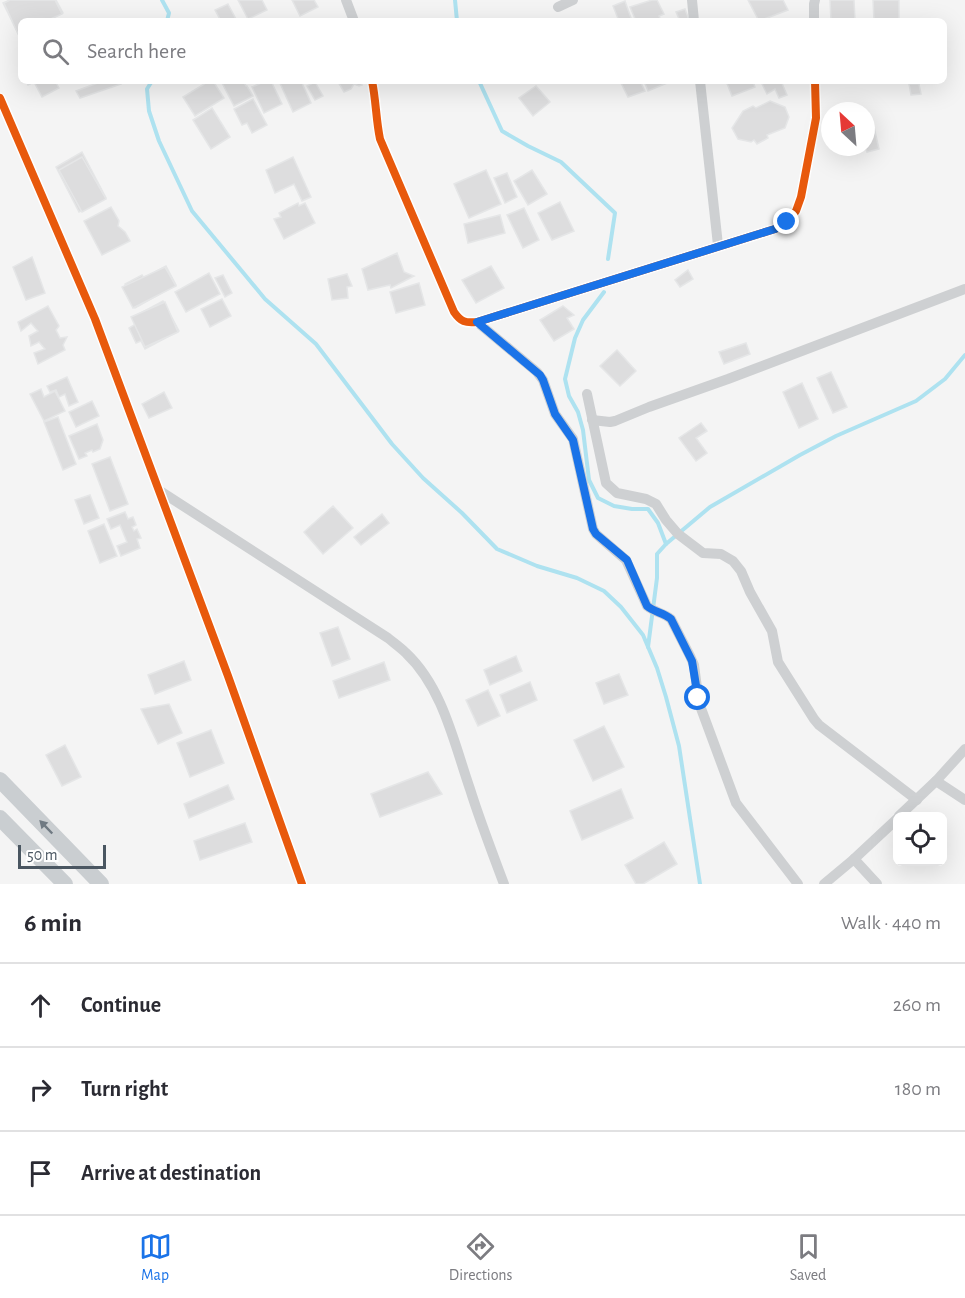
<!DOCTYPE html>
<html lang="en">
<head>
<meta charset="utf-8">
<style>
	:root { --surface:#fff; --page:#f2f2f3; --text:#2b2b33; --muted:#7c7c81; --line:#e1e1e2; --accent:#1a73e8 }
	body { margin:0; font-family:"Alegreya Sans",sans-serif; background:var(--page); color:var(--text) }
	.controls { position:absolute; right:18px; bottom:18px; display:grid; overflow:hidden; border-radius:9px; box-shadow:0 6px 24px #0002 }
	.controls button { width:54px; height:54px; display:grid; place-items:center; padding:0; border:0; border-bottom:2px solid var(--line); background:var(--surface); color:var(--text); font:30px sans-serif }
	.compass { position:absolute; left:821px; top:102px; width:54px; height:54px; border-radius:50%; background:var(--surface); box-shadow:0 6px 24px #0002; rotate:334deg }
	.scale { position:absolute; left:18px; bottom:15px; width:88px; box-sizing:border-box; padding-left:6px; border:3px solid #4a5661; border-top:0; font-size:16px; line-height:21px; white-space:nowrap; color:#4a5661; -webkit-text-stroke:4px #fff; paint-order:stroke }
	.stop { position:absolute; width:18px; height:18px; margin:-14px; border:4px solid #1a73e8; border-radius:50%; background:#fff }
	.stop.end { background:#1a73e8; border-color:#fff; box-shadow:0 2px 6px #0008 }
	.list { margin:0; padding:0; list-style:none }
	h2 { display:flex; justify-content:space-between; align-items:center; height:78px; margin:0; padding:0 24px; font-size:26px }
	h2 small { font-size:20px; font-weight:400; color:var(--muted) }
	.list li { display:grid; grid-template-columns:39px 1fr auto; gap:18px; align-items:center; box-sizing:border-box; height:84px; padding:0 24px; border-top:2px solid var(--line) }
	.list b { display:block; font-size:22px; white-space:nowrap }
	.list em { font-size:20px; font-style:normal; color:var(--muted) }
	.icon { flex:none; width:33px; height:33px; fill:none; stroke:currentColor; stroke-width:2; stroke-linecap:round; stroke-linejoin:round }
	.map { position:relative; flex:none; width:965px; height:884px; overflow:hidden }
	.search { position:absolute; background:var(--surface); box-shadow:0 6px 24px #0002; left:18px; right:18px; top:18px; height:66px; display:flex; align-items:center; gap:15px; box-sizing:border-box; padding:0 21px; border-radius:9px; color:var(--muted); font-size:22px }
	.sheet { height:330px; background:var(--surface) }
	nav { display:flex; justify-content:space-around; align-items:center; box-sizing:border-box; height:84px; border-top:2px solid var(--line); background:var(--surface); font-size:16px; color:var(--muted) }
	nav a { display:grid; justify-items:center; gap:3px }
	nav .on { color:var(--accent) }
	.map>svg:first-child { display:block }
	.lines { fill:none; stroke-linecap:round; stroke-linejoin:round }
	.stream { stroke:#aee2f0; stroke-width:4 }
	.building { fill:#ddddde; stroke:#e5e6e7; stroke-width:1.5 }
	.minor { stroke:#ced0d2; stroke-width:10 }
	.primary { stroke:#caced1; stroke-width:16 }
	.cycleway-casing { stroke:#fff; stroke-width:11 }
	.cycleway { stroke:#e8590c; stroke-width:8 }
	.oneway { fill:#707a83 }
	.route { stroke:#1a73e8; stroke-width:8 }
</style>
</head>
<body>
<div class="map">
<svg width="965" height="884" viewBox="0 0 965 884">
	<rect width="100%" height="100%" fill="#f4f4f4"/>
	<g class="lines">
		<g class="stream">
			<path d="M162 0 169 13 167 21"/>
			<path d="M455 0 457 21"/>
			<path d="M152 81 147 89 149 111 159 141 192 211 265 299 316 344 392 444 423 478 462 513 497 549 537 566 577 578 604 591 621 607 643 635 657 668 666 697 679 746 700 884"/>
			<path d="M479 81 502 131 528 146 561 162 615 213 608 259"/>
			<path d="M604 292 583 320 575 338 565 379 569 396 578 412 583 430 589 480 598 498 614 506 632 509H648L658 523 666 544"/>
			<path d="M648 647 657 578V554L666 544 710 507 800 455 836 436 916 401 945 379 965 355"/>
		</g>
	</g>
	<g class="building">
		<path d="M10 0H56L63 13 47 21H21V34L19 35 3 3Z"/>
		<path d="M10 0H55L62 14 46 21H21V32L18 34 4 3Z"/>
		<path d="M238 0H262L267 10 248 19Z"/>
		<path d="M292 0H314L318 7 300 16Z"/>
		<path d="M652 0H657L664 14 659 16 661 21H636L630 7Z"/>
		<path d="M748 0H783L788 10 759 21Z"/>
		<path d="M830 0H854L855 21H831Z"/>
		<path d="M873 0H899V21H874Z"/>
		<path d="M625 1 632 21H619L613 6Z"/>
		<path d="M228 4 237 21H221L215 10Z"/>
		<path d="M685 9 689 20 680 21 676 12Z"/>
		<path d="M26 81H55L59 88 42 97 34 82 28 85Z"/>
		<path d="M103 81H120L121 84 80 98 76 91Z"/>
		<path d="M209 81H213L224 98 195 116 183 97Z"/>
		<path d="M221 81H243L246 86H247L253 96 234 106Z"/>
		<path d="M266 81H271L282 104 264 113 252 87Z"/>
		<path d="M279 81H301L311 103 293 112Z"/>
		<path d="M341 81H360L362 85 359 86 354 84 351 89 344 92 338 82Z"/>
		<path d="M620 81H640L645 91 628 97Z"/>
		<path d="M644 81H666L667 83 648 91Z"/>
		<path d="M726 81H753L755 87 732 96Z"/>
		<path d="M769 81H781L787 95 779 98 775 89 767 94 762 84Z"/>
		<path d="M315 82 323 96 315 100 307 86Z"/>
		<path d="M909 84H919L921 94 911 95Z"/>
		<path d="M536 86 550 102 533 116 519 98Z"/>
		<path d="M253 99 267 125 252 133 247 123 242 125 234 109Z"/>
		<path d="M770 101 785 107 789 117 785 128 767 135 768 138 757 144 754 140 751 142 738 139 732 128 743 111 753 106 756 108Z"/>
		<path d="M212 108 230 137 211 149 193 120Z"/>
		<path d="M874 127 879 149 867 152 866 149 848 154 846 147H866V129Z"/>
		<path d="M82 152 106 198 79 212 56 167Z"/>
		<path d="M82 157 106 199 82 212 59 170Z"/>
		<path d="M293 157 311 197 302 201 294 184 275 193 266 170Z"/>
		<path d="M486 170 501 204 469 218 454 184Z"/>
		<path d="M532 170 547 194 528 205 514 181Z"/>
		<path d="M507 173 517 197 505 203 494 178Z"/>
		<path d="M560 202 574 231 552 240 538 213Z"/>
		<path d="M298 203 299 206 305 203 315 223 284 239 274 219 281 217 279 213Z"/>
		<path d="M111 207 119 221 118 226 125 232 130 241 102 255 84 221Z"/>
		<path d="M524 208 539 240 523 248 507 215Z"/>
		<path d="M500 215 505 233 468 243 464 224Z"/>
		<path d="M397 253 404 272 414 276 391 288 390 285 368 290 362 269Z"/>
		<path d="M32 257 45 293 26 300 13 267Z"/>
		<path d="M166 266 176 285 135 308 126 292 128 291 125 284 142 275 144 278Z"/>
		<path d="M491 266 504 288 476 303 462 280Z"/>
		<path d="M165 267 176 286 133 308 122 287Z"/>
		<path d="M688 270 693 279 680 287 675 280Z"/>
		<path d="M209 273 220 294 186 312 175 292Z"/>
		<path d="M347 274 352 286 347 287 348 298 332 300 328 279Z"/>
		<path d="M223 275 232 293 225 297 215 278Z"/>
		<path d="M419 283 425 305 396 313 390 292Z"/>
		<path d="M222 299 231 316 210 327 201 309Z"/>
		<path d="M163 301 179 331 145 349 141 341 136 343 129 328 136 324 133 317Z"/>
		<path d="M165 302 178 332 145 347 131 317Z"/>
		<path d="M48 306 59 326 56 330 60 338 67 337 63 345 65 350 38 364 34 353 45 349 39 342 31 346 29 336 38 331 31 323 21 331 18 322Z"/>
		<path d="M563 306 574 315 567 318 574 329 554 341 540 320Z"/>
		<path d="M746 343 750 354 724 364 719 352Z"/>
		<path d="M617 350 636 371 620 386 600 366Z"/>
		<path d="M831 372 847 407 833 413 817 378Z"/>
		<path d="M67 377 78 402 69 406 65 394 59 397 56 390 50 392 47 386Z"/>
		<path d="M802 383 818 419 799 428 783 392Z"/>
		<path d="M41 389 44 397 55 391 65 411 44 421 30 394Z"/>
		<path d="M164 392 172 408 149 418 142 404Z"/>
		<path d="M92 401 99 416 76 427 69 412Z"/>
		<path d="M58 417 76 464 63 470 44 422Z"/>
		<path d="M701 423 707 431 696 438 707 453 696 461 679 438Z"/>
		<path d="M97 424 103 440 100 449 93 452 92 450 85 453 87 456 79 459 69 436Z"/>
		<path d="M110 457 128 504 110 511 92 464Z"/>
		<path d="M90 495 99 518 84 524 75 500Z"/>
		<path d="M333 506 353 528 323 554 304 532Z"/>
		<path d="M125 512 128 519 133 517 136 525 132 527 134 531 137 529 141 538 137 539 140 548 121 556 117 546 127 542 120 525 111 529 107 519Z"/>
		<path d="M382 514 389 523 361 545 354 537Z"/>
		<path d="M104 524 117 556 100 563 88 531Z"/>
		<path d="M338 627 350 659 332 666 320 633Z"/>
		<path d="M516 656 522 671 490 685 484 670Z"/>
		<path d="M184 661 191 680 155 694 148 675Z"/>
		<path d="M384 662 390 680 339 698 333 681Z"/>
		<path d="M619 674 628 695 604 704 596 683Z"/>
		<path d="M530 682 537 700 507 713 500 695Z"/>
		<path d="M488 690 500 716 478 726 466 700Z"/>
		<path d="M169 704 182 733 158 744 141 709Z"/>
		<path d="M604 726 624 767 593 781 574 740Z"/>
		<path d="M211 730 224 763 190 777 177 743Z"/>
		<path d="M65 745 81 777 62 786 46 755Z"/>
		<path d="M428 772 442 794 380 817 371 794Z"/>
		<path d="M228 785 234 799 189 818 184 804Z"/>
		<path d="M621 789 633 818 582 840 570 811Z"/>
		<path d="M245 823 252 842 200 860 194 841Z"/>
		<path d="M664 842 677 864 643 884H636L625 865Z"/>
	</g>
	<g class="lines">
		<g class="minor">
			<path d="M346 0 354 21"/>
			<path d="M692 0 694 21"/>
			<path d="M558 7 573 0"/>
			<path d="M814 21V4L815 0"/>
			<path d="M372 81C376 100 376 120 380 139L454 312C461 322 465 323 477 322L775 229 787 222 796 211 801 197 816 118 815 81"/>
			<path d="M700 81 718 245"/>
			<path d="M0 98 95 319 228 676 302 884"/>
			<path d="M477 322 537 372 543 380 555 414 573 439 593 529 596 534 626 560 647 606C654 612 664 613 671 619L690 656 694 665 699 703 736 803 798 884"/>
			<path d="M587 394 606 483 617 493 646 499 656 504 666 520 678 534 703 553 721 554 733 561 741 571 750 592 772 631 778 662 814 719 819 725 917 800"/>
			<path d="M592 420 610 422 615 421 649 407 728 379 965 289"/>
			<path d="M160 491 388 638C394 643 401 648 406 653 443 688 454 743 470 789 480 821 492 852 504 884"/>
			<path d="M936 781 965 800"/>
			<path d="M899 816 936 781 965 749"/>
			<path d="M854 859 877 884"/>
			<path d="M824 884 854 859 898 818"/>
		</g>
		<g class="primary">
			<path d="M0 780 101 884"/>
			<path d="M0 818 65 884"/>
		</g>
		<g class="cycleway-casing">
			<g id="cycleway">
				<path d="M372 81C376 100 376 120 380 139L454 312C461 322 465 323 477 322L775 229 787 222 796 211 801 197 816 118 815 81"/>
				<path d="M0 98 95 319 228 676 302 884"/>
			</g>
		</g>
		<use href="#cycleway" class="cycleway"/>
	</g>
	<defs><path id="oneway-solid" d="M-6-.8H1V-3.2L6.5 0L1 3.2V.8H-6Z" transform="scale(1.5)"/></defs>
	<use class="oneway" href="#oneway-solid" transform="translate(46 827) rotate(-134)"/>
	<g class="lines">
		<path class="route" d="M698 698 692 661 671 619C664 613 654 612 647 606L627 560 596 534 593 529 573 440 555 414 543 380 540 375 477 322 775 229 787 222"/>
	</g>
</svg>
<div class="controls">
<button><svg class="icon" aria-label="locate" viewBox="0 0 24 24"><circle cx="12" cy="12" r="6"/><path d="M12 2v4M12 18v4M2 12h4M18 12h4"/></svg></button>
</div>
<svg class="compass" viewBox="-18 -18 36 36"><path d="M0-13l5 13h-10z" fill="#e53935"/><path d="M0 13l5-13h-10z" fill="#7c7c81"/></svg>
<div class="scale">50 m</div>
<div class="stop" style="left:698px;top:698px"></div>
<div class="stop end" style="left:787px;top:222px"></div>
<div class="search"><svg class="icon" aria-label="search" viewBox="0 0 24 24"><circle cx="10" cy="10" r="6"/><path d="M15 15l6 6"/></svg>Search here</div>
</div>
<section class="sheet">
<h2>6 min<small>Walk · 440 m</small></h2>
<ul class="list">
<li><svg class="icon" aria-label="ahead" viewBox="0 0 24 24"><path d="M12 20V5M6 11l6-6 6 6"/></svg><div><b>Continue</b></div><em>260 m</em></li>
<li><svg class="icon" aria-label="right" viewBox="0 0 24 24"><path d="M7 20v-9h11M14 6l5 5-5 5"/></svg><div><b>Turn right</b></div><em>180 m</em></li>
<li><svg class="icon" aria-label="arrive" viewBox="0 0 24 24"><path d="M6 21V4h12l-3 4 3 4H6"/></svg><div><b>Arrive at destination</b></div></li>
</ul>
</section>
<nav>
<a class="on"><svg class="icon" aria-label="map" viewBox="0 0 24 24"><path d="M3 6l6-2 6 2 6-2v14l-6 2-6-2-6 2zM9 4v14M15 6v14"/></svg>Map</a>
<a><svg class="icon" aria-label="directions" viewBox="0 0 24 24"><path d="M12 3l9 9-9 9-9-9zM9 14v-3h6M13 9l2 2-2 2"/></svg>Directions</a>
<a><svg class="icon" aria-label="saved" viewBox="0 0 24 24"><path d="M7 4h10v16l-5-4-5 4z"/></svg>Saved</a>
</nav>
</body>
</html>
